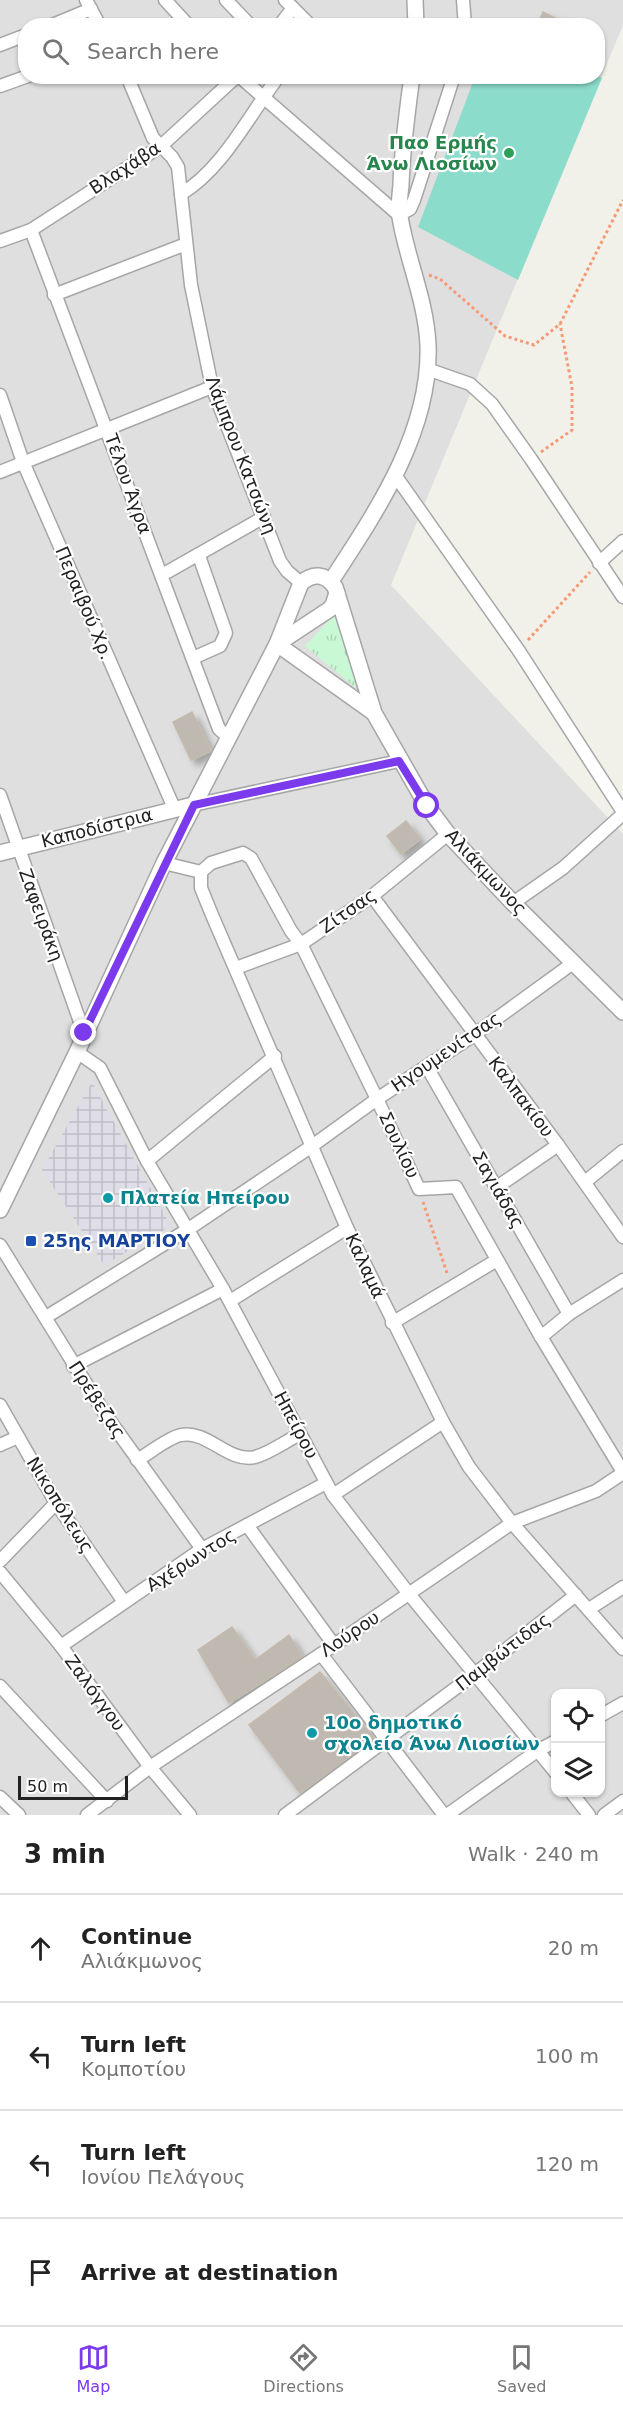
<!DOCTYPE html>
<html lang="en">
<head>
<meta charset="utf-8">
<style>
	:root { --surface:#fff; --page:#f2f2f2; --text:#222; --muted:#767676; --line:#e0e0e0; --accent:#7c3aed }
	body { margin:0; font-family:"DejaVu Sans",sans-serif; background:var(--page); color:var(--text) }
	.controls { position:absolute; right:18px; bottom:18px; display:grid; overflow:hidden; border-radius:12px; box-shadow:0 2px 4px #0004 }
	.controls button { width:54px; height:54px; display:grid; place-items:center; padding:0; border:0; border-bottom:2px solid var(--line); background:var(--surface); color:var(--text); font:30px sans-serif }
	.scale { position:absolute; left:18px; bottom:15px; width:110px; box-sizing:border-box; padding-left:6px; border:3px solid #222; border-top:0; font-size:16px; line-height:21px; white-space:nowrap; color:#222; -webkit-text-stroke:4px #fff; paint-order:stroke }
	.stop { position:absolute; width:18px; height:18px; margin:-14px; border:4px solid #7c3aed; border-radius:50%; background:#fff }
	.stop.end { background:#7c3aed; border-color:#fff; box-shadow:0 2px 6px #0008 }
	.list { margin:0; padding:0; list-style:none }
	h2 { display:flex; justify-content:space-between; align-items:center; height:78px; margin:0; padding:0 24px; font-size:26px }
	h2 small { font-size:20px; font-weight:400; color:var(--muted) }
	.list li { display:grid; grid-template-columns:39px 1fr auto; gap:18px; align-items:center; box-sizing:border-box; height:108px; padding:0 24px; border-top:2px solid var(--line) }
	.list b { display:block; font-size:22px; white-space:nowrap }
	.list p { margin:0; font-size:20px; white-space:nowrap; color:var(--muted) }
	.list em { font-size:20px; font-style:normal; color:var(--muted) }
	.icon { flex:none; width:33px; height:33px; fill:none; stroke:currentColor; stroke-width:2; stroke-linecap:round; stroke-linejoin:round }
	.map { position:relative; flex:none; width:623px; height:1815px; overflow:hidden }
	.search { position:absolute; background:var(--surface); box-shadow:0 2px 4px #0004; left:18px; right:18px; top:18px; height:66px; display:flex; align-items:center; gap:15px; box-sizing:border-box; padding:0 21px; border-radius:24px; color:var(--muted); font-size:22px }
	.sheet { height:510px; background:var(--surface) }
	nav { display:flex; justify-content:space-around; align-items:center; box-sizing:border-box; height:84px; border-top:2px solid var(--line); background:var(--surface); font-size:16px; color:var(--muted) }
	nav a { display:grid; justify-items:center; gap:3px }
	nav .on { color:var(--accent) }
	.map>svg:first-child { display:block }
	.residential { fill:#e0dfdf; fill-rule:evenodd }
	.park { fill:url(#park-tufts) }
	.pitch { fill:#8bdccb }
	.plaza { fill:url(#plaza-grid) }
	.building { fill:#bfb9b2; stroke:#c3baac; stroke-width:1.5; filter:url(#shadow) }
	.lines { fill:none; stroke-linecap:round; stroke-linejoin:round }
	.minor-casing { stroke:#a6a6a6; stroke-width:15 }
	.tertiary-casing { stroke:#a6a6a6; stroke-width:18 }
	.path { stroke:#f59a77; stroke-width:3; stroke-dasharray:3 3; stroke-linecap:butt }
	.minor { stroke:#fff; stroke-width:12 }
	.tertiary { stroke:#fff; stroke-width:15 }
	.route { stroke:#7c3aed; stroke-width:8 }
	.leisure-dot { fill:#2e9e5b; stroke:#fff; stroke-width:2 }
	.culture-dot { fill:#0f9aa8; stroke:#fff; stroke-width:2 }
	.transit-dot { fill:#1a4fb4; stroke:#fff; stroke-width:2 }
	.labels { text-anchor:middle; stroke-width:4.5; stroke-linejoin:round; paint-order:stroke }
	.leisure-label { font-size:18px; font-weight:bold; fill:#27864d; stroke:#fff; text-anchor:end }
	.street-label { font-size:18px; fill:#222; stroke:#fff }
	.culture-label { font-size:18px; font-weight:bold; fill:#0d838f; stroke:#fff; text-anchor:start }
	.transit-label { font-size:18px; font-weight:bold; fill:#164399; stroke:#fff; text-anchor:start }
</style>
</head>
<body>
<div class="map">
<svg width="623" height="1815" viewBox="0 0 623 1815">
	<defs>
		<pattern id="park-tufts" width="24" height="20" patternUnits="userSpaceOnUse" patternTransform="scale(1.5)"><rect width="24" height="20" fill="#c9f8d5"/><path d="M3 7l-1-3M5 7V3M7 7l1-3M15 17l-1-3M17 17v-4M19 17l1-3" fill="none" stroke="#acd4b7"/></pattern>
		<pattern id="plaza-grid" width="8" height="8" patternUnits="userSpaceOnUse" patternTransform="scale(1.5)"><rect width="8" height="8" fill="#dfdde7"/><path d="M0 4h8M4 0v8" fill="none" stroke="#bfbdc6"/></pattern>
		<filter id="shadow"><feDropShadow dx="5.5" dy="5.5" stdDeviation="3" flood-color="#0004"/></filter>
	</defs>
	<rect width="100%" height="100%" fill="#f1f0e9"/>
	<path class="residential" d="M0 0H623V25L391 585 623 834V1815H0ZM26 26H598V76H26ZM556 1694H600V1792H556Z"/>
	<path class="park" d="M336 613 347 644 356 688 305 646Z"/>
	<path class="pitch" d="M597 76 602 78 518 280 418 227 475 77Z"/>
	<path class="plaza" d="M92 1082 171 1226 104 1265 42 1170Z"/>
	<g class="building">
		<path d="M543 12 571 26H537Z"/>
		<path d="M192 712 211 751 191 760 173 722Z"/>
		<path d="M406 821 420 839 401 854 387 836Z"/>
		<path d="M232 1627 255 1660 289 1635 302 1657 229 1703 198 1650Z"/>
		<path d="M320 1672 374 1738 300 1793 249 1725Z"/>
	</g>
	<g class="lines">
		<g class="minor-casing">
			<g id="minor">
				<path d="M86 0 100 26"/>
				<path d="M165 0 189 26"/>
				<path d="M226 0 251 26"/>
				<path d="M285 0 311 26"/>
				<path d="M463 0 465 26"/>
				<path d="M50 26 91 9"/>
				<path d="M279 26 293 8"/>
				<path d="M0 45 26 35"/>
				<path d="M127 76 153 138 172 157 178 167 191 285 212 387 280 561 287 571 301 583"/>
				<path d="M239 76 399 215 410 209 414 200 454 76"/>
				<path d="M0 86 28 76"/>
				<path d="M181 194C223 169 249 115 279 76"/>
				<path d="M31 230 219 729 228 737"/>
				<path d="M0 241 31 230 161 146 237 76"/>
				<path d="M54 295 186 244"/>
				<path d="M427 369 470 384 492 404 531 459 623 597"/>
				<path d="M0 395 23 462 174 808"/>
				<path d="M0 472 212 387"/>
				<path d="M395 475 519 651 623 812"/>
				<path d="M599 563 623 541"/>
				<path d="M162 575 264 517"/>
				<path d="M193 658 220 646 226 633 199 556"/>
				<path d="M0 795 84 1033"/>
				<path d="M193 805 399 761"/>
				<path d="M164 863 201 872V888L212 915 347 1228 443 1422 469 1467 512 1523 623 1649"/>
				<path d="M201 872 211 863 243 853 251 858 291 931 301 944 377 1099 419 1189 456 1187 541 1337 623 1472"/>
				<path d="M372 896 558 1145 623 1237"/>
				<path d="M513 903 563 868 623 814"/>
				<path d="M236 968 301 944 372 896 448 834"/>
				<path d="M77 1052 100 1068 147 1161 223 1289 333 1495 409 1594 556 1773"/>
				<path d="M427 1067 569 1314"/>
				<path d="M147 1161 275 1056"/>
				<path d="M585 1182 623 1151"/>
				<path d="M497 1187 558 1145"/>
				<path d="M0 1245 105 1414 202 1549"/>
				<path d="M230 1301 347 1228"/>
				<path d="M46 1317 187 1230 312 1146 377 1099 474 1035 573 963"/>
				<path d="M392 1323 497 1260"/>
				<path d="M541 1337 569 1314 623 1280"/>
				<path d="M73 1366 223 1289"/>
				<path d="M0 1405 56 1503 124 1602"/>
				<path d="M0 1445 18 1437"/>
				<path d="M137 1460C150 1453 167 1438 181 1435 208 1430 228 1463 255 1457 270 1453 286 1441 300 1434"/>
				<path d="M333 1495 443 1422"/>
				<path d="M247 1525 334 1645"/>
				<path d="M0 1561 56 1503"/>
				<path d="M0 1572 61 1646 150 1767 190 1815"/>
				<path d="M589 1609 623 1587"/>
				<path d="M61 1646 202 1549 326 1483"/>
				<path d="M321 1654 444 1815"/>
				<path d="M0 1686 107 1801"/>
				<path d="M600 1716 623 1703"/>
				<path d="M571 1792 589 1815"/>
				<path d="M0 1797 19 1815"/>
				<path d="M87 1815 150 1767 321 1654 512 1523 596 1491 623 1473"/>
				<path d="M285 1815 476 1673 576 1595"/>
				<path d="M447 1815 537 1751 556 1741"/>
				<path d="M604 1815 623 1801"/>
			</g>
		</g>
		<g class="tertiary-casing">
			<g id="tertiary">
				<path d="M415 0 416 26"/>
				<path d="M331 581C376 512 431 432 428 345 426 300 407 260 400 217 398 207 400 195 401 185 402 149 407 113 412 76"/>
				<path d="M277 644 374 713"/>
				<path d="M277 644 330 609 333 605 337 593"/>
				<path d="M0 853 193 805"/>
				<path d="M0 1210 77 1052 164 863 277 644 301 583C313 573 325 573 335 587L374 713 427 806 448 834 513 903 623 1012"/>
			</g>
		</g>
		<g class="path">
			<path d="M429 275 440 279 505 336 534 345 560 324 623 200"/>
			<path d="M541 452 572 430V387L560 324"/>
			<path d="M528 640 590 572"/>
			<path d="M423 1202 448 1276"/>
		</g>
		<use href="#minor" class="minor"/>
		<use href="#tertiary" class="tertiary"/>
	</g>
	<g class="lines">
		<path class="route" d="M84 1033 194 805 399 761 427 806"/>
	</g>
	<circle class="leisure-dot" cx="509" cy="153" r="6"/>
	<g class="culture-dot">
		<circle cx="108" cy="1198" r="6"/>
		<circle cx="312" cy="1733" r="6"/>
	</g>
	<rect class="transit-dot" x="25" y="1235" width="12" height="12" rx="3"/>
	<g class="labels">
		<g class="leisure-label">
			<text x="497" y="149">Παο Ερμής<tspan x="497" dy="21">Άνω Λιοσίων</tspan></text>
		</g>
		<g class="street-label">
			<text transform="translate(125 168) rotate(-33)" y="6">Βλαχάβα</text>
			<text transform="translate(241 455) rotate(69)" y="6">Λάμπρου Κατσώνη</text>
			<text transform="translate(128 484) rotate(70)" y="6">Τέλου Άγρα</text>
			<text transform="translate(84 603) rotate(67)" y="6">Περαιβού Χρ.</text>
			<text transform="translate(97 828) rotate(-14)" y="6">Καποδίστρια</text>
			<text transform="translate(486 872) rotate(47)" y="6">Αλιάκμωνος</text>
			<text transform="translate(348 911) rotate(-35)" y="6">Ζίτσας</text>
			<text transform="translate(41 915) rotate(70)" y="6">Ζαφειράκη</text>
			<text transform="translate(446 1052) rotate(-34)" y="6">Ηγουμενίτσας</text>
			<text transform="translate(521 1097) rotate(53)" y="6">Καλπακίου</text>
			<text transform="translate(399 1145) rotate(65)" y="6">Σουλίου</text>
			<text transform="translate(498 1190) rotate(60)" y="6">Σαγιάδας</text>
			<text transform="translate(365 1266) rotate(65)" y="6">Καλαμά</text>
			<text transform="translate(97 1400) rotate(57)" y="6">Πρέβεζας</text>
			<text transform="translate(296 1425) rotate(62)" y="6">Ηπείρου</text>
			<text transform="translate(60 1505) rotate(58)" y="6">Νικοπόλεως</text>
			<text transform="translate(191 1560) rotate(-32)" y="6">Αχέρωντος</text>
			<text transform="translate(350 1634) rotate(-34)" y="6">Λούρου</text>
			<text transform="translate(503 1652) rotate(-38)" y="6">Παμβώτιδας</text>
			<text transform="translate(95 1693) rotate(54)" y="6">Ζαλόγγου</text>
		</g>
		<g class="culture-label">
			<text x="120" y="1204">Πλατεία Ηπείρου</text>
			<text x="324" y="1729">10ο δημοτικό<tspan x="324" dy="21">σχολείο Άνω Λιοσίων</tspan></text>
		</g>
		<g class="transit-label">
			<text x="43" y="1247">25ης ΜΑΡΤΙΟΥ</text>
		</g>
	</g>
</svg>
<div class="controls">
<button><svg class="icon" aria-label="locate" viewBox="0 0 24 24"><circle cx="12" cy="12" r="6"/><path d="M12 2v4M12 18v4M2 12h4M18 12h4"/></svg></button>
<button><svg class="icon" aria-label="layers" viewBox="0 0 24 24"><path d="M12 4l9 5-9 5-9-5zM3 14l9 5 9-5"/></svg></button>
</div>
<div class="scale">50 m</div>
<div class="stop" style="left:427px;top:806px"></div>
<div class="stop end" style="left:84px;top:1033px"></div>
<div class="search"><svg class="icon" aria-label="search" viewBox="0 0 24 24"><circle cx="10" cy="10" r="6"/><path d="M15 15l6 6"/></svg>Search here</div>
</div>
<section class="sheet">
<h2>3 min<small>Walk · 240 m</small></h2>
<ul class="list">
<li><svg class="icon" aria-label="ahead" viewBox="0 0 24 24"><path d="M12 20V5M6 11l6-6 6 6"/></svg><div><b>Continue</b><p>Αλιάκμωνος</p></div><em>20 m</em></li>
<li><svg class="icon" aria-label="left" viewBox="0 0 24 24"><path d="M17 20v-9H6M10 6l-5 5 5 5"/></svg><div><b>Turn left</b><p>Κομποτίου</p></div><em>100 m</em></li>
<li><svg class="icon" aria-label="left" viewBox="0 0 24 24"><path d="M17 20v-9H6M10 6l-5 5 5 5"/></svg><div><b>Turn left</b><p>Ιονίου Πελάγους</p></div><em>120 m</em></li>
<li><svg class="icon" aria-label="arrive" viewBox="0 0 24 24"><path d="M6 21V4h12l-3 4 3 4H6"/></svg><div><b>Arrive at destination</b></div></li>
</ul>
</section>
<nav>
<a class="on"><svg class="icon" aria-label="map" viewBox="0 0 24 24"><path d="M3 6l6-2 6 2 6-2v14l-6 2-6-2-6 2zM9 4v14M15 6v14"/></svg>Map</a>
<a><svg class="icon" aria-label="directions" viewBox="0 0 24 24"><path d="M12 3l9 9-9 9-9-9zM9 14v-3h6M13 9l2 2-2 2"/></svg>Directions</a>
<a><svg class="icon" aria-label="saved" viewBox="0 0 24 24"><path d="M7 4h10v16l-5-4-5 4z"/></svg>Saved</a>
</nav>
</body>
</html>
